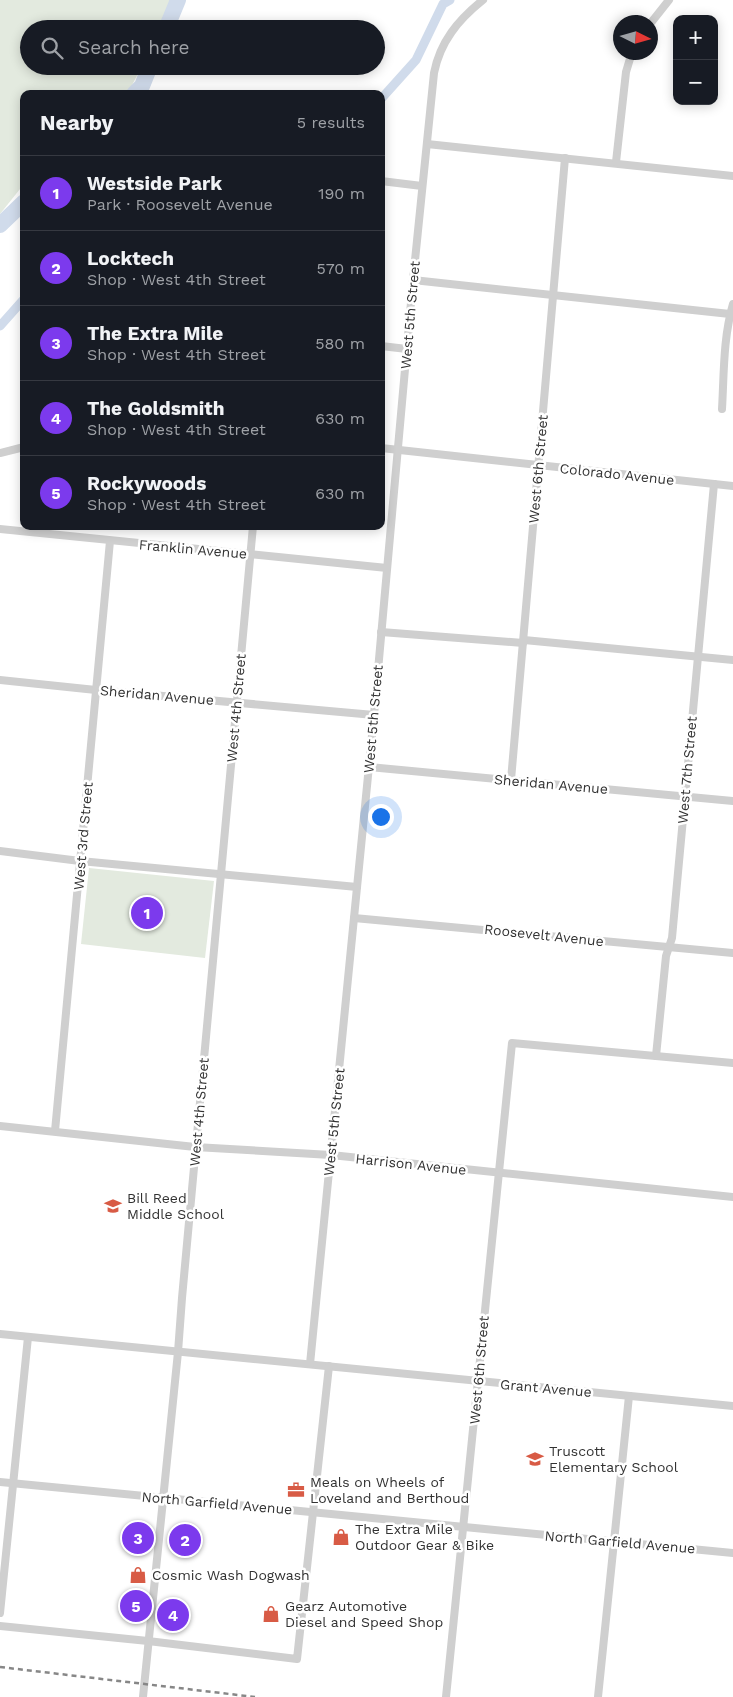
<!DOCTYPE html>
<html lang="en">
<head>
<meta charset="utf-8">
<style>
	:root { --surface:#171b24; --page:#20242c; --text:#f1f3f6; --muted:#9ea1a6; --line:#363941; --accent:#7c3aed }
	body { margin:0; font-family:"Work Sans",sans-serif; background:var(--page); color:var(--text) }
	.controls { position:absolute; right:15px; top:15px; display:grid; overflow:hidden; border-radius:10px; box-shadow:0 2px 12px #0003 }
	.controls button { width:45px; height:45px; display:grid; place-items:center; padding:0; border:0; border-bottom:1px solid var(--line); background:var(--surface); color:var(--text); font:25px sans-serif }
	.compass { position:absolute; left:613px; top:15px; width:45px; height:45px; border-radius:50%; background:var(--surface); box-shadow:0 2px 12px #0003; rotate:95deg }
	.you { position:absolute; left:380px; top:816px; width:18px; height:18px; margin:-12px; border:4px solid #fff; border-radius:50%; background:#1a73e8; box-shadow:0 0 0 8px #1a73e833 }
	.badge { display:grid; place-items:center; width:32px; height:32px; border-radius:50%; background:var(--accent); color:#fff; font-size:16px; font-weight:700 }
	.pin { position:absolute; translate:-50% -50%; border:2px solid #fff; box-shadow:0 1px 5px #0006 }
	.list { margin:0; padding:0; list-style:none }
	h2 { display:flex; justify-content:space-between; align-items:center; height:65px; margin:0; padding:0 20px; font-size:21px }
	h2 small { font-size:16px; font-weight:400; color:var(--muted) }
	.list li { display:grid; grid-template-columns:32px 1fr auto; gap:15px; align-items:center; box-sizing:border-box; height:75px; padding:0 20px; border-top:1px solid var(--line) }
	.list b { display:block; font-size:19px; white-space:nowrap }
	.list p { margin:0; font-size:16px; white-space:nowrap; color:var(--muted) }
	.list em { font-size:16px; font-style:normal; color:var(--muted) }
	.icon { flex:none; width:28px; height:28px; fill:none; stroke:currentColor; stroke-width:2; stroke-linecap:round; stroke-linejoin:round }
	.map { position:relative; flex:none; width:733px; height:1697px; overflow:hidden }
	.search { position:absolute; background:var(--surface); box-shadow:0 2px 12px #0003; left:20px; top:20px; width:365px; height:55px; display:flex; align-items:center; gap:12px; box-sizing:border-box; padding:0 18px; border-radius:28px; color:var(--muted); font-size:19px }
	.panel { position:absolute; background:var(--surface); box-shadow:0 2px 12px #0003; left:20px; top:90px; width:365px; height:440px; border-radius:10px }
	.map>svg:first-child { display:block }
	.green { fill:#e3eadf }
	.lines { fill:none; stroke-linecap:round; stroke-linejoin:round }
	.canal { stroke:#d0dbeb; stroke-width:9 }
	.river { stroke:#d0dbeb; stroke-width:16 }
	.minor { stroke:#cfcfcf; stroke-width:8 }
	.rail { stroke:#878787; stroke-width:2.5; stroke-dasharray:5 4; stroke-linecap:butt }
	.labels { text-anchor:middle; stroke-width:5; stroke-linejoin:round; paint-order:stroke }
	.street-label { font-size:14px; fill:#323232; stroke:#fff }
	.poi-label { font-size:14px; fill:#323232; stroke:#fff; text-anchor:start }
</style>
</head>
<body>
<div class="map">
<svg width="733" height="1697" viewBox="0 0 733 1697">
	<rect width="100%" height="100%" fill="#fff"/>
	<g class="green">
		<path d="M0 0H171L158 29H29V66H142L131 87 124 94H24V184L0 214Z"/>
		<path d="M89 868 214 881 205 958 81 944Z"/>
	</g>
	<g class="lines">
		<g class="canal">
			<path d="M381 99 416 60 443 4 450 0"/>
			<path d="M0 326 24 299"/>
		</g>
		<g class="river">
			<path d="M166 29 178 0"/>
			<path d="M134 94 142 86 150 66"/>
			<path d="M0 225 24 202"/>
		</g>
		<g class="minor">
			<path d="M650 24 669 0"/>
			<path d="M427 144 733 176"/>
			<path d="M616 162 626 72 632 52"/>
			<path d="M381 181 422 186"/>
			<path d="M413 280 730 314"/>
			<path d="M381 346 407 349"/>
			<path d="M722 409C724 375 723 338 733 304"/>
			<path d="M381 448 733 486"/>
			<path d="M0 453 24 447"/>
			<path d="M0 529 387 568"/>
			<path d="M381 632 523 643"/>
			<path d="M524 640 733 660"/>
			<path d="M0 680 96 690 374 715"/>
			<path d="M369 767 733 801"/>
			<path d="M511 780 565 158"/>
			<path d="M0 851 80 861 357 887"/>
			<path d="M354 918 733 953"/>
			<path d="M656 1056 666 956 672 938 675 905 714 484"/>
			<path d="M0 1126 195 1147 331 1155 733 1197"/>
			<path d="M55 1131 110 541"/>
			<path d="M0 1334 733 1406"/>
			<path d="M310 1364 374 715 413 280 434 73C440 42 458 20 483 0"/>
			<path d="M0 1482 733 1553"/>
			<path d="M0 1613 28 1337"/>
			<path d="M0 1626 148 1641 297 1659 329 1366"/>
			<path d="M143 1697 178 1352 182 1298 253 526"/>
			<path d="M446 1697 512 1043 733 1063"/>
			<path d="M598 1697 629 1396"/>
		</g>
		<path class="rail" d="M0 1667 255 1697"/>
	</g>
	<defs>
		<g id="school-bare" transform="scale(1.35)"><path d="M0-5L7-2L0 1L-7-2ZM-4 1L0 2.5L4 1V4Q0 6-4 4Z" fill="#d85b45" stroke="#fff" stroke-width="2.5" paint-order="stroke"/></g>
		<g id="office-bare" transform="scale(1.35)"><path d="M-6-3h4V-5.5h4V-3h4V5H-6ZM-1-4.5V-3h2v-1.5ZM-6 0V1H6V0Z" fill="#d85b45" stroke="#fff" stroke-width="2.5" paint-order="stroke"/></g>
		<g id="shop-bare" transform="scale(1.35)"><path d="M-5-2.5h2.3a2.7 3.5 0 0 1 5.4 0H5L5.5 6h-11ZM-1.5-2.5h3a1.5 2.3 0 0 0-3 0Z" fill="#d85b45" stroke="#fff" stroke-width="2.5" paint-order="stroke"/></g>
	</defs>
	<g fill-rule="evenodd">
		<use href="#school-bare" x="113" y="1206"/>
		<use href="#school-bare" x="535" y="1459"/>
		<use href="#office-bare" x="296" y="1490"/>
		<use href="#shop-bare" x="341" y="1537"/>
		<use href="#shop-bare" x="138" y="1575"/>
		<use href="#shop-bare" x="271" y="1614"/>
	</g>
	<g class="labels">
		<g class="street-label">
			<text transform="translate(410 315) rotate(-85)" y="5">West 5th Street</text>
			<text transform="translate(538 469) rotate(-85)" y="5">West 6th Street</text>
			<text transform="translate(617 474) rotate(6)" y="5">Colorado Avenue</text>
			<text transform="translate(193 549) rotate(5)" y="5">Franklin Avenue</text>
			<text transform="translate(157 695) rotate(5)" y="5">Sheridan Avenue</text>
			<text transform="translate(236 708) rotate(-85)" y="5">West 4th Street</text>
			<text transform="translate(373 719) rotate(-85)" y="5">West 5th Street</text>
			<text transform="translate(687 770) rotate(-85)" y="5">West 7th Street</text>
			<text transform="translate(551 784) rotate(5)" y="5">Sheridan Avenue</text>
			<text transform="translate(83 836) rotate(-85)" y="5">West 3rd Street</text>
			<text transform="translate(544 935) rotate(6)" y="5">Roosevelt Avenue</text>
			<text transform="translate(199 1112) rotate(-85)" y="5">West 4th Street</text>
			<text transform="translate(334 1122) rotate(-84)" y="5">West 5th Street</text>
			<text transform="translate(411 1164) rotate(6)" y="5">Harrison Avenue</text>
			<text transform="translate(479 1370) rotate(-85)" y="5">West 6th Street</text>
			<text transform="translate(546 1388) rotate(5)" y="5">Grant Avenue</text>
			<text transform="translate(217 1503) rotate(5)" y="5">North Garfield Avenue</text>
			<text transform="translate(620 1542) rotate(5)" y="5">North Garfield Avenue</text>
		</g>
		<g class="poi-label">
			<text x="127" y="1203">Bill Reed<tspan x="127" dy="16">Middle School</tspan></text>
			<text x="549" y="1456">Truscott<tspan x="549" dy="16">Elementary School</tspan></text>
			<text x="310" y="1487">Meals on Wheels of<tspan x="310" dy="16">Loveland and Berthoud</tspan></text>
			<text x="355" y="1534">The Extra Mile<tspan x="355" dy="16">Outdoor Gear &amp; Bike</tspan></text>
			<text x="152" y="1580">Cosmic Wash Dogwash</text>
			<text x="285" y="1611">Gearz Automotive<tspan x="285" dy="16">Diesel and Speed Shop</tspan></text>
		</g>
	</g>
</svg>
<div class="controls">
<button>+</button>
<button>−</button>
</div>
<svg class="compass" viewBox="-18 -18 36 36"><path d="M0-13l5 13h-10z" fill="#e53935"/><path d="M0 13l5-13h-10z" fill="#9ea1a6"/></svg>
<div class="you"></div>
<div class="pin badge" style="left:147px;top:913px">1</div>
<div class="pin badge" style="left:185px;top:1540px">2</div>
<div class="pin badge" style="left:138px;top:1538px">3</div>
<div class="pin badge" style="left:173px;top:1615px">4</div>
<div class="pin badge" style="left:136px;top:1606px">5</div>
<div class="search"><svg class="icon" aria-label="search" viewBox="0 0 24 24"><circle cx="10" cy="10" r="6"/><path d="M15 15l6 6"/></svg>Search here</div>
<section class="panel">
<h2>Nearby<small>5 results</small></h2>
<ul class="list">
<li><span class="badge">1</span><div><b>Westside Park</b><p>Park · Roosevelt Avenue</p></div><em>190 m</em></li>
<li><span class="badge">2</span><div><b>Locktech</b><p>Shop · West 4th Street</p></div><em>570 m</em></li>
<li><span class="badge">3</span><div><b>The Extra Mile</b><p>Shop · West 4th Street</p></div><em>580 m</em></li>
<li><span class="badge">4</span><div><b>The Goldsmith</b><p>Shop · West 4th Street</p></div><em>630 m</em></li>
<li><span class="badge">5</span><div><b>Rockywoods</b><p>Shop · West 4th Street</p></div><em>630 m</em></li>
</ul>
</section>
</div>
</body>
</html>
